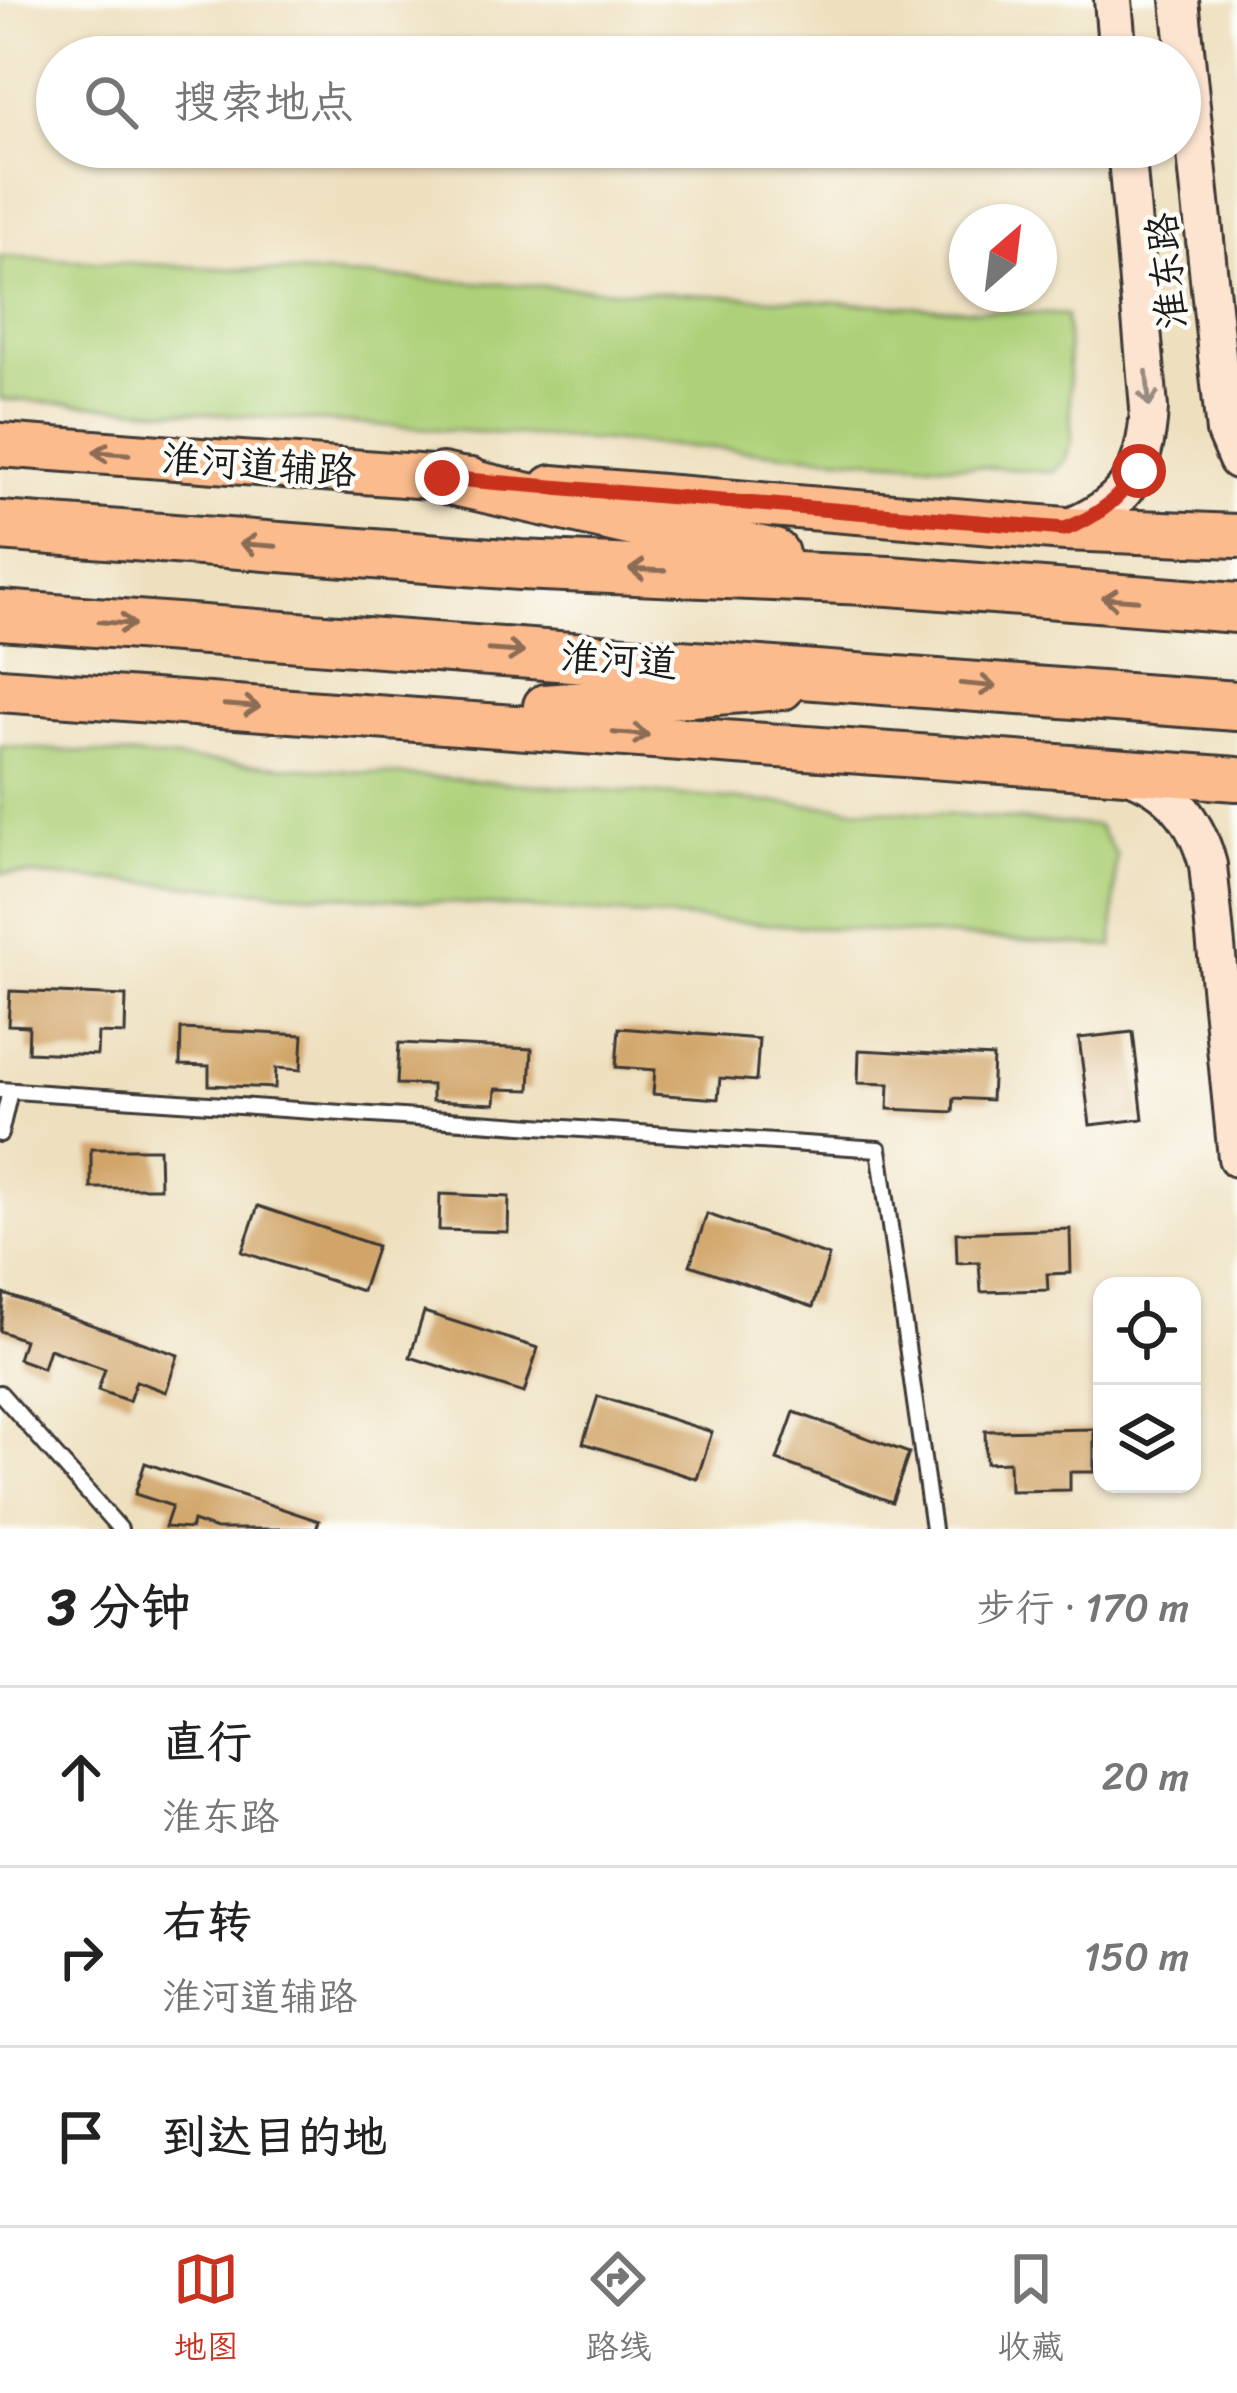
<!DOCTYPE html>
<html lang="zh">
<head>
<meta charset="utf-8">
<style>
	:root { --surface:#fff; --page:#f2f2f2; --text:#222; --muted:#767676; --line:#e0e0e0; --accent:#c8321e }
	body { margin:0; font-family:Sriracha,"LXGW WenKai TC",sans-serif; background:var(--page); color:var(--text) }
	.controls { position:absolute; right:36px; bottom:36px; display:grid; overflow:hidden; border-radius:24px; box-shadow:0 3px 9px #0004 }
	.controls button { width:108px; height:108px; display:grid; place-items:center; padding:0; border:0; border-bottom:3px solid var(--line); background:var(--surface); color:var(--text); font:60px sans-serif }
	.compass { position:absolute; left:949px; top:204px; width:108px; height:108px; border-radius:50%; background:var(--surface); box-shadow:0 3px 9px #0004; rotate:28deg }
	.stop { position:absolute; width:36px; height:36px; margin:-27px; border:9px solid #c8321e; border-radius:50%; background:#fff }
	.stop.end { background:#c8321e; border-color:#fff; box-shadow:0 3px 12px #0008 }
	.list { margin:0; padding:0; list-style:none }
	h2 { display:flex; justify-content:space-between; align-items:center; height:156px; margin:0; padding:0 48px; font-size:51px }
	h2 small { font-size:39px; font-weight:400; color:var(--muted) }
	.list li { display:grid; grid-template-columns:78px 1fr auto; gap:36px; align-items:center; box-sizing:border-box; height:180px; padding:0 48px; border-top:3px solid var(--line) }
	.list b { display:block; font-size:45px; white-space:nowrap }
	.list p { margin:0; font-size:39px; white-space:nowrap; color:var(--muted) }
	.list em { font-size:39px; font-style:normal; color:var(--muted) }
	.icon { flex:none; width:66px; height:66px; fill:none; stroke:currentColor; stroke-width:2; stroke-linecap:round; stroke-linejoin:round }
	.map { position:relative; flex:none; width:1237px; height:1529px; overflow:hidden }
	.search { position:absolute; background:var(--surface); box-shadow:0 3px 9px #0004; left:36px; right:36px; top:36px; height:132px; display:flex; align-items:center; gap:30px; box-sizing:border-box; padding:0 42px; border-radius:66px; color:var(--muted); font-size:45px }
	.sheet { height:696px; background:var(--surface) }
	nav { display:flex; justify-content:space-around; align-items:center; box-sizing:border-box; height:168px; border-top:3px solid var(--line); background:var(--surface); font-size:33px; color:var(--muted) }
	nav a { display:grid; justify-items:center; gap:6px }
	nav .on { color:var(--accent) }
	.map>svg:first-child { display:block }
	.green { fill:#add078; stroke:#64764a; stroke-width:3 }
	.building { fill:#d1a569 }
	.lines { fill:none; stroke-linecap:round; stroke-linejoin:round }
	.lane-casing { stroke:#3c3934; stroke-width:20 }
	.secondary-casing { stroke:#3c3934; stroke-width:42 }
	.primary-casing { stroke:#3c3934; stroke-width:48 }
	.highway-casing { stroke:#3c3934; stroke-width:54 }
	.lane { stroke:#fff; stroke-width:14 }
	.secondary { stroke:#fde4d1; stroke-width:36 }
	.primary { stroke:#fbbb8c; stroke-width:42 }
	.highway { stroke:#fbbb8c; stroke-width:48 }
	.oneway { stroke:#988a80 }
	.oneway2 { stroke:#8c6c54 }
	.route { stroke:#c8321e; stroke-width:15 }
	.labels { text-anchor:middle; stroke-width:9; stroke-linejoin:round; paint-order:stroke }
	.street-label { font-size:39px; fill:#1c1c1c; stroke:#fdfcf7 }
</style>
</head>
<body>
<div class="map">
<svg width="1237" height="1529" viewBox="0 0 1237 1529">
	<rect width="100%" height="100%" fill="#fdfcf7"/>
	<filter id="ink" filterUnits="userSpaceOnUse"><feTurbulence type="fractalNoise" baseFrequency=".00833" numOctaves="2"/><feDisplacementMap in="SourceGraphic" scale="24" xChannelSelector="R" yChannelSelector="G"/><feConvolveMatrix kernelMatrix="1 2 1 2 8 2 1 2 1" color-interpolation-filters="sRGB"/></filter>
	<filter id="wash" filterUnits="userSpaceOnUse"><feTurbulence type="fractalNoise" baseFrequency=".004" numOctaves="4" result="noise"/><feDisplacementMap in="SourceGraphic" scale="48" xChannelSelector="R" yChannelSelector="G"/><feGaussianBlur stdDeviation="2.7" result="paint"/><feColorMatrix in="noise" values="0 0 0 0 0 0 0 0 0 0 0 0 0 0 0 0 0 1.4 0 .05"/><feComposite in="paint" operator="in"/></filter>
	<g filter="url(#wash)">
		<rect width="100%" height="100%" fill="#eee0bf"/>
		<g class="green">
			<path d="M0 256 1066 315 1072 442 1065 461 1053 472 0 399Z"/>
			<path d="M0 746 1098 826 1116 855 1113 947 0 873Z"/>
		</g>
		<g id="blocks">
			<g class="building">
				<path d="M10 991 126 996 125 1034 98 1033 97 1055 28 1052 29 1026 8 1025Z"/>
				<path d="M619 1028 759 1039 756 1081 720 1078 718 1099 653 1094 655 1070 616 1067Z"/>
				<path d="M181 1029 303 1035 301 1070 276 1068 275 1088 209 1085V1066L180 1065Z"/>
				<path d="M1133 1032 1143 1119 1090 1125 1079 1038Z"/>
				<path d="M399 1043 532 1049 530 1090 496 1089 495 1104 432 1101V1085L397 1084Z"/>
				<path d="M859 1050 993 1057 991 1100 954 1098 953 1112 888 1109 889 1084 858 1083Z"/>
				<path d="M91 1149H159L160 1188H91Z"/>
				<path d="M440 1194 509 1197 508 1232 439 1230Z"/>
				<path d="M258 1206 377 1246 362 1291 242 1252Z"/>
				<path d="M707 1214 829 1256 813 1307 690 1265Z"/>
				<path d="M1070 1229 1071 1273 1047 1274 1048 1290 981 1292 979 1262 957 1263 956 1233Z"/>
				<path d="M4 1294 178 1355 166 1392 136 1381 129 1401 98 1390 105 1369 49 1349 43 1368 18 1359 24 1340 0 1331Z"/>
				<path d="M424 1312 538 1348 524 1393 410 1357Z"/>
				<path d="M598 1396 712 1432 697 1479 583 1443Z"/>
				<path d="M794 1412 909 1453 892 1502 777 1460Z"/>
				<path d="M1094 1429V1472H1070V1490L1010 1491 1009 1462 986 1463 985 1431Z"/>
				<path d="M145 1463 319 1521 316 1529H216L193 1521 191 1529 165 1527 172 1506 135 1494Z"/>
			</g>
		</g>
	</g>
	<g filter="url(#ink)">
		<use href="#blocks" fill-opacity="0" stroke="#3c3934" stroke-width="3"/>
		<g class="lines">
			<g class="lane-casing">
				<g id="lane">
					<path d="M0 1090 879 1149 933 1529"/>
					<path d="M0 1134 10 1091"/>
					<path d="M0 1393 120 1529"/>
				</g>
			</g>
			<g class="secondary-casing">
				<g id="secondary">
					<path d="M1113 0 1118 57"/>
					<path d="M1180 0 1225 432 1237 460"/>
					<path d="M1065 529C1126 506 1146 471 1149 408L1126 147"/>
					<path d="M1126 773C1171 788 1196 819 1208 865L1237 1158"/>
				</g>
			</g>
			<g class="primary-casing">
				<g id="primary">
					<path d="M0 445 471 480"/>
					<path d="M552 487 1065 529 1237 536"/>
					<path d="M0 690 1237 779"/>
					<path d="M545 706 782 688"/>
				</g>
			</g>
			<g class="highway-casing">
				<g id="highway">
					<path d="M442 478 774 554"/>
					<path d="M0 526 520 565 890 581 1237 608"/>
					<path d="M0 615 1237 706"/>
				</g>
			</g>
			<use href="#lane" class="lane"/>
			<use href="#secondary" class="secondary"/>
			<use href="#primary" class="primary"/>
			<use href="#highway" class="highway"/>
		</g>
		<defs><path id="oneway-shaft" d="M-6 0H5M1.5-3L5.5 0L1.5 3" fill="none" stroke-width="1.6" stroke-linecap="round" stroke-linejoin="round" transform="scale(3)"/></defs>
		<use class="oneway" href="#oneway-shaft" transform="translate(1148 389) rotate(85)"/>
		<g class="oneway2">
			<use href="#oneway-shaft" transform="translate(111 453) rotate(-176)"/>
			<use href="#oneway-shaft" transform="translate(258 545) rotate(-176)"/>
			<use href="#oneway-shaft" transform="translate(647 570) rotate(-178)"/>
			<use href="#oneway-shaft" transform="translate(1120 599) rotate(-176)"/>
			<use href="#oneway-shaft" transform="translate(117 623) rotate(4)"/>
			<use href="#oneway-shaft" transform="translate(506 651) rotate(4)"/>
			<use href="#oneway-shaft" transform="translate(978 685) rotate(5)"/>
			<use href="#oneway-shaft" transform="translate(242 706) rotate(4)"/>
			<use href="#oneway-shaft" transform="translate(631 734) rotate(4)"/>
		</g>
	</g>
	<g class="lines" filter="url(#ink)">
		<path class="route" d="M442 478 1065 529C1099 516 1117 500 1139 471"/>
	</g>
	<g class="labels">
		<g class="street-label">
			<text transform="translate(1166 271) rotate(-96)" y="14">淮东路</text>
			<text transform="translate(259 464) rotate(4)" y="14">淮河道辅路</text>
			<text transform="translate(619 659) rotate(4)" y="14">淮河道</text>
		</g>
	</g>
</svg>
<div class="controls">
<button><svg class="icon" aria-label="locate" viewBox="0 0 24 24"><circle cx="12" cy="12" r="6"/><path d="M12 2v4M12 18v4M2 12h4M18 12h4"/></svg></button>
<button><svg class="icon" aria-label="layers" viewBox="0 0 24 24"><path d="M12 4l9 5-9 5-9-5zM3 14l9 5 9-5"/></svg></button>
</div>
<svg class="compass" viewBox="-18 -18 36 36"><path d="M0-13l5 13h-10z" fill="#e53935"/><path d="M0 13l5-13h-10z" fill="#767676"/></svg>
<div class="stop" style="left:1139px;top:471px"></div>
<div class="stop end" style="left:442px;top:478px"></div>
<div class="search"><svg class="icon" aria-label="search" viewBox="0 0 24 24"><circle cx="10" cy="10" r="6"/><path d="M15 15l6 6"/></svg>搜索地点</div>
</div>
<section class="sheet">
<h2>3 分钟<small>步行 · 170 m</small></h2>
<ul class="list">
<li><svg class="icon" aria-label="ahead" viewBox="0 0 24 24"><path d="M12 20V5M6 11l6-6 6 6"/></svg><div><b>直行</b><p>淮东路</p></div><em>20 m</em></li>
<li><svg class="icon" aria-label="right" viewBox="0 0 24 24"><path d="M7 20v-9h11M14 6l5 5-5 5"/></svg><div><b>右转</b><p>淮河道辅路</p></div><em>150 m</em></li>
<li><svg class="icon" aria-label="arrive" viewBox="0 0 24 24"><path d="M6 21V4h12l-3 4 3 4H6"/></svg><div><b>到达目的地</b></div></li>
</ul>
</section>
<nav>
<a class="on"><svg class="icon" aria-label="map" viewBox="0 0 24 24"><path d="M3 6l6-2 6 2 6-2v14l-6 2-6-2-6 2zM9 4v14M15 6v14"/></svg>地图</a>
<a><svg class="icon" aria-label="directions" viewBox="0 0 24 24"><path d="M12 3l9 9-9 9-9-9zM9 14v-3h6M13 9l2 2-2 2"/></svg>路线</a>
<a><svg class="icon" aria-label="saved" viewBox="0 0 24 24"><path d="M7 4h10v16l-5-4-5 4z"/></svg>收藏</a>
</nav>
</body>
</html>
